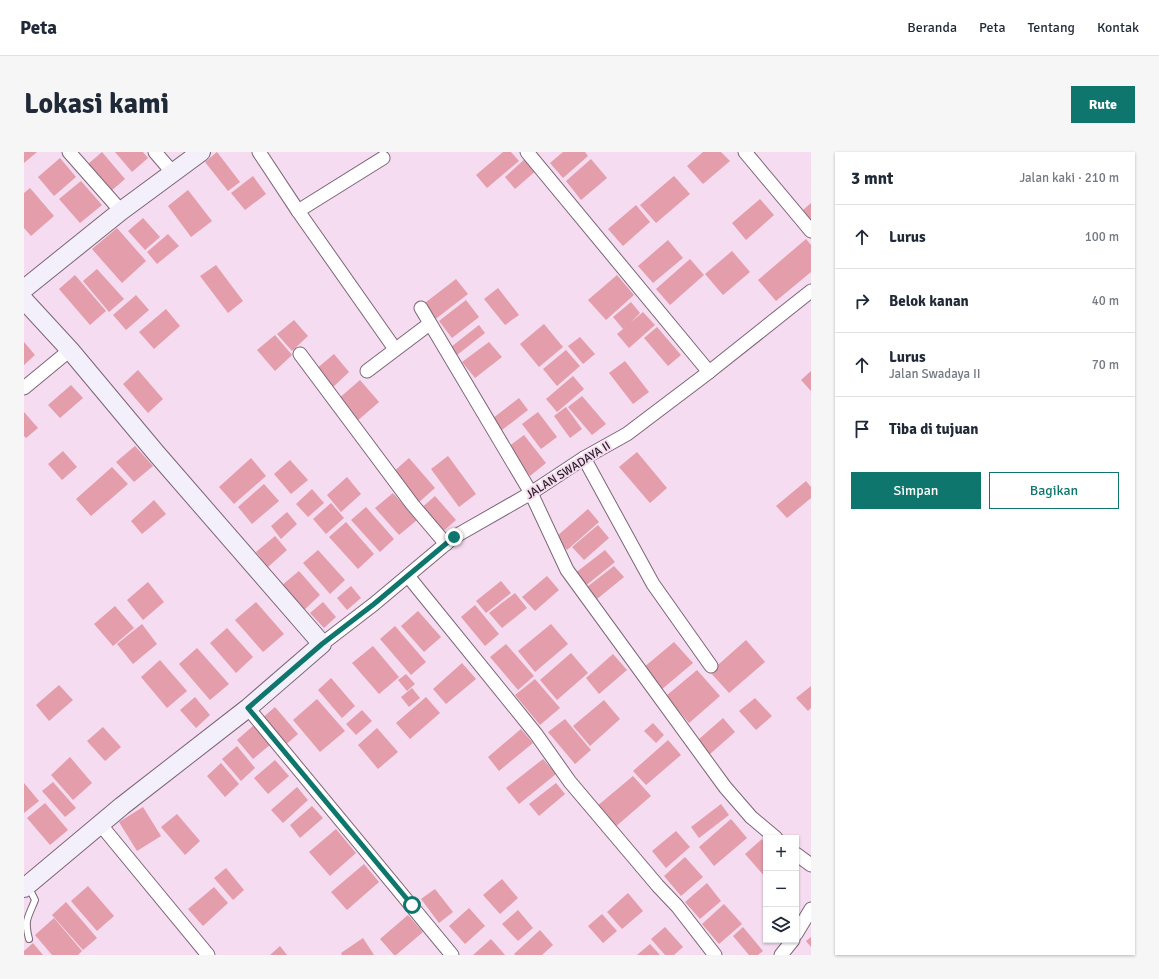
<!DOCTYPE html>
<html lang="id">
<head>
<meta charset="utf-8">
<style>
	:root { --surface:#fff; --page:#f6f6f7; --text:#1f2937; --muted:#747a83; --line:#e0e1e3; --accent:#0f766e }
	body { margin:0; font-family:Signika,sans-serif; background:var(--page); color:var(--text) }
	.controls { position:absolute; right:12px; bottom:12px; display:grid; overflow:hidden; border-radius:0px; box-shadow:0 1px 3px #0004 }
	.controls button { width:36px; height:36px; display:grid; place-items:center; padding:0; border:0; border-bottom:1px solid var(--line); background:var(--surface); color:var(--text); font:20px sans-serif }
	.stop { position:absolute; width:12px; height:12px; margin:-9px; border:3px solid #0f766e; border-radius:50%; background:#fff }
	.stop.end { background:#0f766e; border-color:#fff; box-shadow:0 1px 4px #0008 }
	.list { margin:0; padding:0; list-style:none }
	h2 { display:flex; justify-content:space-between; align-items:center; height:52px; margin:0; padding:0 16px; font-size:17px }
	h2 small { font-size:13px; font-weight:400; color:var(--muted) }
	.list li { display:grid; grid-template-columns:26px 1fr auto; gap:12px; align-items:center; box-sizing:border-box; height:64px; padding:0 16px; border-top:1px solid var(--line) }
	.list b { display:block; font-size:15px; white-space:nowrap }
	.list p { margin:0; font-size:13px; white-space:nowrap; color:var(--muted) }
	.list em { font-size:13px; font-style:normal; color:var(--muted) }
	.actions { display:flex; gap:8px; padding:12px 16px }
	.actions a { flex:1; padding:9px 0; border:1px solid var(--accent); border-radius:0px; text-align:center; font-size:14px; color:var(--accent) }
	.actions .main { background:var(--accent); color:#fff }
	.icon { flex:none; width:22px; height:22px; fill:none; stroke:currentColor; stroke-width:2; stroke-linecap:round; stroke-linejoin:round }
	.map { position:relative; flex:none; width:787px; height:803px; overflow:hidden; border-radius:0px }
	header { display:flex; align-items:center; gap:24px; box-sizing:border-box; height:56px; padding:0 20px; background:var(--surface); border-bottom:1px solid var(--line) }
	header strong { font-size:19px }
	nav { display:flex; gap:22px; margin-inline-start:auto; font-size:14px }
	.intro { display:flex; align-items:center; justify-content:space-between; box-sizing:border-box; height:96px; padding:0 24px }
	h1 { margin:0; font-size:28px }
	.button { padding:10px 18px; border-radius:0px; background:var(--accent); color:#fff; font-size:14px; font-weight:700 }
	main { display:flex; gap:24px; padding:0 24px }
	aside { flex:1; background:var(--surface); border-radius:0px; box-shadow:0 1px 3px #0004 }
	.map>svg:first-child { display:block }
	.building { fill:#e49daa }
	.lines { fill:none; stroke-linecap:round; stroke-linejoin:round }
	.lane-casing { stroke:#7c6577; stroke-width:8 }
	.street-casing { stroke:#7c6577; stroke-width:15 }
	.secondary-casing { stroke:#7c6577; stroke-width:20 }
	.lane { stroke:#fff; stroke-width:6 }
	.street { stroke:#fff; stroke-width:13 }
	.secondary { stroke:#f3effb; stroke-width:18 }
	.route { stroke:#0f766e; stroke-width:5 }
	.labels { text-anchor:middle; stroke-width:4; stroke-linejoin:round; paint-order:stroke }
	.street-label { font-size:12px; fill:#2b2229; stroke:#f6dcf0 }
</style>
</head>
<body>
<header>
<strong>Peta</strong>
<nav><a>Beranda</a><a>Peta</a><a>Tentang</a><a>Kontak</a></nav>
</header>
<div class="intro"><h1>Lokasi kami</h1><a class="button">Rute</a></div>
<main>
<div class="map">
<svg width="787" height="803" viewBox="0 0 787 803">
	<rect width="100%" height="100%" fill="#f6dcf0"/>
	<g class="building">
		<path d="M0 0H13L0 11Z"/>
		<path d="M78 0 101 27 87 39 64 12Z"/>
		<path d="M91 0H119L124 6 108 20Z"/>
		<path d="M193 0 216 30 204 39 181 10Z"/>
		<path d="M479 0H487L495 9 463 36 452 23Z"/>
		<path d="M539 0H561L564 4 539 26 526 11Z"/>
		<path d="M679 0H697L706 9 679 32 663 14Z"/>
		<path d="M503 5 514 17 491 37 481 25Z"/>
		<path d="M36 6 52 25 30 44 14 25Z"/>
		<path d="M567 7 583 26 557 48 542 29Z"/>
		<path d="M229 24 242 42 221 58 207 41Z"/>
		<path d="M650 24 666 42 632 71 616 53Z"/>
		<path d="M57 29 78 53 56 71 35 47Z"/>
		<path d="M6 36 30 64 7 84 0 76V41Z"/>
		<path d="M164 38 188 69 167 85 144 54Z"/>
		<path d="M736 47 750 63 722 88 708 71Z"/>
		<path d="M787 51V68L779 58Z"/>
		<path d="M612 53 626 70 599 94 584 77Z"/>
		<path d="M119 66 136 85 121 98 104 79Z"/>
		<path d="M93 76 122 109 98 131 68 97Z"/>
		<path d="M144 82 155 94 133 112 123 100Z"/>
		<path d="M782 87 787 93V120L752 149 734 128Z"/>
		<path d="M644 88 659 106 629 131 614 114Z"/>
		<path d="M708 99 726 120 699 143 681 122Z"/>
		<path d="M666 107 680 123 646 153 632 137Z"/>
		<path d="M192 113 219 149 204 161 176 124Z"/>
		<path d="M73 117 100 147 85 160 59 129Z"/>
		<path d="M51 123 82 159 66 173 35 137Z"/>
		<path d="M593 123 610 143 582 168 564 148Z"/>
		<path d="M432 127 444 142 409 169 397 154Z"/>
		<path d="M474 136 495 163 481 173 460 147Z"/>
		<path d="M112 143 125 158 102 178 89 163Z"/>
		<path d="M442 148 455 165 428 186 415 169Z"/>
		<path d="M607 150 616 161 606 171 619 160 631 173 605 196 593 182 599 177 589 165Z"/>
		<path d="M142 157 156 174 130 197 115 180Z"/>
		<path d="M270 168 284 184 268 199 253 182Z"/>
		<path d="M520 172 539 195 515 215 496 192Z"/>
		<path d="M455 173 461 181 433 203 427 195Z"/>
		<path d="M633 175 657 203 644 214 620 186Z"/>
		<path d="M251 183 268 203 251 219 233 198Z"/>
		<path d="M556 185 571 202 559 212 544 194Z"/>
		<path d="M0 190 11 203 0 213Z"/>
		<path d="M465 190 478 205 451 226 438 210Z"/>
		<path d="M542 198 556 214 533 234 519 217Z"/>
		<path d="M310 202 325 220 307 237 291 218Z"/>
		<path d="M601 209 625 240 609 252 585 221Z"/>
		<path d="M114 218 139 247 124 261 99 232Z"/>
		<path d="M787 219V239L777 228Z"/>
		<path d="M549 224 560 237 533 260 522 247Z"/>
		<path d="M336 228 355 250 332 270 313 248Z"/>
		<path d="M47 233 59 246 36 266 24 253Z"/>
		<path d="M558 244 582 272 568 283 544 255Z"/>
		<path d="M495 246 504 258 478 278 469 266Z"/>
		<path d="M542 255 558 277 546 286 530 264Z"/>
		<path d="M0 260 14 276 2 286 0 284Z"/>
		<path d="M514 260 533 285 517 297 498 272Z"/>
		<path d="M500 283 522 311 506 324 484 295Z"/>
		<path d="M111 294 129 314 110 330 92 310Z"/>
		<path d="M39 299 53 315 38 328 24 312Z"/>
		<path d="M613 300 643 336 626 351 595 315Z"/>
		<path d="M424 304 452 342 435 355 407 317Z"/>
		<path d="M227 306 242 324 210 352 195 335Z"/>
		<path d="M385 306 411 336 394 351 368 321Z"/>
		<path d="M266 308 284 328 267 342 250 322Z"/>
		<path d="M88 315 104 332 67 364 52 347Z"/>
		<path d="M323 325 337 342 317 360 303 343Z"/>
		<path d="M782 329 787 335V346L763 366 752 354Z"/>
		<path d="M240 332 255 349 228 372 214 355Z"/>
		<path d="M288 337 300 351 284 365 272 352Z"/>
		<path d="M369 341 393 368 375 383 351 356Z"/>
		<path d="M411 344 432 368 416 382 395 358Z"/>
		<path d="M130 348 142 362 118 382 107 369Z"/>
		<path d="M307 351 320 366 302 382 289 367Z"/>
		<path d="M342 355 370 387 356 400 327 368Z"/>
		<path d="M564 357 575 370 543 398 532 385Z"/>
		<path d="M263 360 273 372 257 387 247 374Z"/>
		<path d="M322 370 350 402 334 417 305 385Z"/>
		<path d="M574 373 585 386 560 408 548 395Z"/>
		<path d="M251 384 263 398 244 415 232 400Z"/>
		<path d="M294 398 321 428 306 442 279 411Z"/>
		<path d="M581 398 591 410 560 435 550 422Z"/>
		<path d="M590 414 600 425 573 447 563 435Z"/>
		<path d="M275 419 296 443 279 459 257 434Z"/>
		<path d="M523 424 535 438 511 459 498 445Z"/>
		<path d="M477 429 487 441 462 461 452 449Z"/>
		<path d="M124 430 140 450 119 468 103 448Z"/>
		<path d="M327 434 337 446 323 458 313 446Z"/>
		<path d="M491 441 503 456 478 476 465 461Z"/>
		<path d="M232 450 260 482 239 500 211 468Z"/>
		<path d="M299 450 312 465 300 476 286 461Z"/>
		<path d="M451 453 475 482 461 494 437 465Z"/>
		<path d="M91 454 110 476 89 494 70 472Z"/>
		<path d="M394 459 417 485 400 500 377 474Z"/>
		<path d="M118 472 133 492 109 512 93 492Z"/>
		<path d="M527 472 544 492 511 520 494 499Z"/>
		<path d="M371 474 402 510 387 523 356 487Z"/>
		<path d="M203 476 229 505 212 521 186 491Z"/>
		<path d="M722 488 741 510 705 541 686 520Z"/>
		<path d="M650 490 669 511 637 538 619 516Z"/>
		<path d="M482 492 510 524 494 538 466 505Z"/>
		<path d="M349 494 375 525 355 542 328 511Z"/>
		<path d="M173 496 205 532 186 548 155 512Z"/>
		<path d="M547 501 564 521 533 548 516 528Z"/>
		<path d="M589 502 603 518 575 542 562 526Z"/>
		<path d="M136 508 163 539 143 556 117 525Z"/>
		<path d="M438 511 452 527 422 552 409 537Z"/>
		<path d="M673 518 696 544 665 571 642 544Z"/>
		<path d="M382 522 391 532 383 539 374 528Z"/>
		<path d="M307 526 331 554 318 566 294 538Z"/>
		<path d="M511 527 536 556 516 573 491 543Z"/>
		<path d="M35 533 49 548 25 569 12 553Z"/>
		<path d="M787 534V556L784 559 772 546Z"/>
		<path d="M388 536 396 546 385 555 377 545Z"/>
		<path d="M171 545 186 563 172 576 156 558Z"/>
		<path d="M402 545 416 561 386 587 372 571Z"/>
		<path d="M731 546 748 564 732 578 715 559Z"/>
		<path d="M293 547 321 579 296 600 269 568Z"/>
		<path d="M580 548 596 567 566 594 549 574Z"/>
		<path d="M251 555 274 582 259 595 236 568Z"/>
		<path d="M338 558 348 569 332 583 322 572Z"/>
		<path d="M699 566 711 580 686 602 674 588Z"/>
		<path d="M541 567 567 598 551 612 524 580Z"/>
		<path d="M629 571 640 583 632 591 620 579Z"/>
		<path d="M230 573 247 592 229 607 213 588Z"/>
		<path d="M79 575 97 595 81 609 63 589Z"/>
		<path d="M353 576 374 600 354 617 334 593Z"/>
		<path d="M497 577 509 591 475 619 464 605Z"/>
		<path d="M644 588 657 603 622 633 609 619Z"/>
		<path d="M213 594 231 616 217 629 198 607Z"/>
		<path d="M46 605 68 631 49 648 27 623Z"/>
		<path d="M519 607 532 622 495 652 482 636Z"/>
		<path d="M251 608 265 624 244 642 230 626Z"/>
		<path d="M197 611 215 632 201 645 183 624Z"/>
		<path d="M609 624 627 644 590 676 572 655Z"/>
		<path d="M29 630 52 656 41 665 18 639Z"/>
		<path d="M0 631 15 649 0 661Z"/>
		<path d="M532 631 541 642 515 664 505 652Z"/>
		<path d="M273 635 284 648 259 671 247 658Z"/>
		<path d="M21 651 44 678 26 693 3 666Z"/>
		<path d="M697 652 705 663 675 686 667 675Z"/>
		<path d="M288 654 299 666 276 686 266 673Z"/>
		<path d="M119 655 137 684 113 699 95 670Z"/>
		<path d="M153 662 176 689 161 703 137 675Z"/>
		<path d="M707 667 723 686 690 714 675 695Z"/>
		<path d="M312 677 332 701 306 724 285 700Z"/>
		<path d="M652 679 666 695 642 716 628 699Z"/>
		<path d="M738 687 742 691V726L721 702Z"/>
		<path d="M661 705 679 725 657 744 640 724Z"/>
		<path d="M340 712 355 730 323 758 307 740Z"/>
		<path d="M202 716 220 738 209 748 190 726Z"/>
		<path d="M478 727 494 746 476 762 459 743Z"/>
		<path d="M683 731 697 749 676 767 661 750Z"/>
		<path d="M64 734 90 764 73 779 47 749Z"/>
		<path d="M190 735 204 751 179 774 164 757Z"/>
		<path d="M411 737 429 760 415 771 397 747Z"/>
		<path d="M604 741 619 759 598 777 583 760Z"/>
		<path d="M42 750 73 786 59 798 28 763Z"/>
		<path d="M700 752 718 772 695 792 678 772Z"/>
		<path d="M445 756 461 774 441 792 425 774Z"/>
		<path d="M494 758 509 776 494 789 478 772Z"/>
		<path d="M578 762 593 779 579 791 564 774Z"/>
		<path d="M384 763 399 780 372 803H370L356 787Z"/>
		<path d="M30 766 58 799 54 803H28L11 783Z"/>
		<path d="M641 775 659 795 650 803H641L627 787Z"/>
		<path d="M719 775 739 799 734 803H725L709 784Z"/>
		<path d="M516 778 529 793 518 803H491L490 802Z"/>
		<path d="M787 785V795L782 789Z"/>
		<path d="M339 786 350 803H318L317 801Z"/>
		<path d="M467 787 481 803H449Z"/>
		<path d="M9 791 19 803H0V799Z"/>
		<path d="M626 792 636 803H613Z"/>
		<path d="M256 794 263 803H246Z"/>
	</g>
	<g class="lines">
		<g class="lane-casing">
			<path id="lane" d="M3 736 8 742 11 748C4 766 0 767 5 787"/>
		</g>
		<g class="street-casing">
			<g id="street">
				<path d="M45 0 97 59"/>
				<path d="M131 0 149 21"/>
				<path d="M235 0 274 59 371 197"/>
				<path d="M503 0 685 220"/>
				<path d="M721 0 787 79"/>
				<path d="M274 59 359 6"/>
				<path d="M397 156 507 341 543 418 701 635 727 665 752 686"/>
				<path d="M276 202 388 352 422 392"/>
				<path d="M343 219 400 176"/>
				<path d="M0 236 46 198"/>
				<path d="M560 306 629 432 687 514"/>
				<path d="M384 424 512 582 546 630 634 734 653 754 691 803"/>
				<path d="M298 492 350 452 430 385 507 341 560 306 603 282 685 220 787 139"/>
				<path d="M224 556 428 803"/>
				<path d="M76 672 184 803"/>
				<path d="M772 702 787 713"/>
				<path d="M772 782 787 757"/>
				<path d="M757 803 769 788"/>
			</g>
		</g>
		<g class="secondary-casing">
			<g id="secondary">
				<path d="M0 137 97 59 177 0"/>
				<path d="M0 148 46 198 132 301 298 492 224 556 98 654 0 736"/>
			</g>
		</g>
		<use href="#lane" class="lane"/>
		<use href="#street" class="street"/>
		<use href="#secondary" class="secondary"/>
	</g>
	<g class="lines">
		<path class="route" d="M388 753 224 556 298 492 350 452 430 385"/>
	</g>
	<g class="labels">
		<g class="street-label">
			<text transform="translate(544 318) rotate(-32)" y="4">JALAN SWADAYA II</text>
		</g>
	</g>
</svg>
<div class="controls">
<button>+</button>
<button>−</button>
<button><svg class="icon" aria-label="layers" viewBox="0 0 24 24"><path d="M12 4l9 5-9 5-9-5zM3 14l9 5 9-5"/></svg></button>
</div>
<div class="stop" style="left:388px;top:753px"></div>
<div class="stop end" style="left:430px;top:385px"></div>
</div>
<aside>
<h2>3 mnt<small>Jalan kaki · 210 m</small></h2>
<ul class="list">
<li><svg class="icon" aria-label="ahead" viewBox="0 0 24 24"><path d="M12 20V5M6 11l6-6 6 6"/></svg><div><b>Lurus</b></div><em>100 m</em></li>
<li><svg class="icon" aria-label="right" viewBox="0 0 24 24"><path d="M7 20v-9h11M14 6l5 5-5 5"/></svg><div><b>Belok kanan</b></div><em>40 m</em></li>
<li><svg class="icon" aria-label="ahead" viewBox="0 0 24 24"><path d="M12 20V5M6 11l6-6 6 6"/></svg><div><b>Lurus</b><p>Jalan Swadaya II</p></div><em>70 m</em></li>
<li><svg class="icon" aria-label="arrive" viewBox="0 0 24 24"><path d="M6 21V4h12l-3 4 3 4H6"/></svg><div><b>Tiba di tujuan</b></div></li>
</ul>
<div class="actions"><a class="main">Simpan</a><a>Bagikan</a></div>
</aside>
</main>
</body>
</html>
